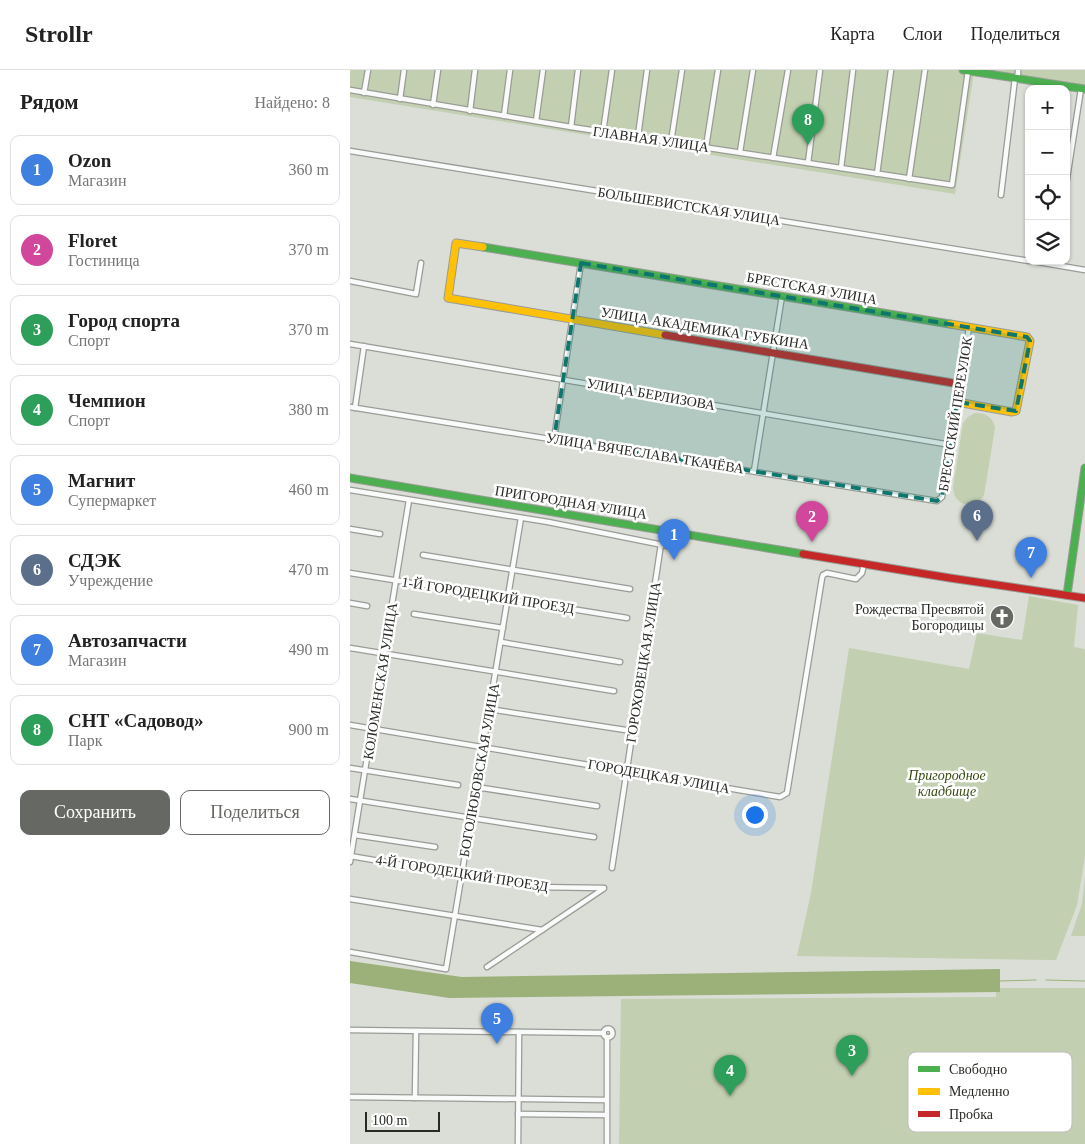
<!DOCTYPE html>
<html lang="ru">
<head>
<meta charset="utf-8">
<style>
	:root { --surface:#fff; --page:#f2f2f2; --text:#222; --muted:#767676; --line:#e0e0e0; --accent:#666963 }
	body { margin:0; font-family:"Times New Roman",serif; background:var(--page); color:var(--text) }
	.controls { position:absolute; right:15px; top:15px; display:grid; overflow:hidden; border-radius:10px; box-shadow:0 1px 4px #0004 }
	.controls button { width:45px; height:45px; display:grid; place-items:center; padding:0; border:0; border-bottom:1px solid var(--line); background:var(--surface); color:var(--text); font:25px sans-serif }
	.scale { position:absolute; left:15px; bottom:12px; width:75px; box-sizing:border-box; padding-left:5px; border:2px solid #282a25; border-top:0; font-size:14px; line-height:18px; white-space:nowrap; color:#282a25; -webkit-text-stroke:4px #fff; paint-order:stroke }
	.you { position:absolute; left:404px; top:744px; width:18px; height:18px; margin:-12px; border:4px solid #fff; border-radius:50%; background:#1a73e8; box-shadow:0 0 0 8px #1a73e833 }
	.badge { display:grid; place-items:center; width:32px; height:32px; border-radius:50%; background:var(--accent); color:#fff; font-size:16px; font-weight:700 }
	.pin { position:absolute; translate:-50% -41px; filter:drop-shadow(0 1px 2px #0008) }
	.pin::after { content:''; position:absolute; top:26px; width:18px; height:15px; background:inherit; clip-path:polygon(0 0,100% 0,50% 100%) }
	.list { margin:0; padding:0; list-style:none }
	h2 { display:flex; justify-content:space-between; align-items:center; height:65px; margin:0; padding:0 20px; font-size:21px }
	h2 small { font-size:16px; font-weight:400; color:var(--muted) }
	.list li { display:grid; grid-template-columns:32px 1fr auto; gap:15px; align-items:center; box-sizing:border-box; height:70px; margin:0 10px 10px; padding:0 10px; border:1px solid var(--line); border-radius:10px }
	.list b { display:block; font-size:19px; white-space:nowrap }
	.list p { margin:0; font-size:16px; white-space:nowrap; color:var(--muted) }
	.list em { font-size:16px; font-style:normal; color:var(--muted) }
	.actions { display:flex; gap:10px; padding:15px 20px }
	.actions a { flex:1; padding:11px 0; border:1px solid var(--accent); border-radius:10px; text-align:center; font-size:18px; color:var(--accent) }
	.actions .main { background:var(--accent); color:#fff }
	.icon { flex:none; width:28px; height:28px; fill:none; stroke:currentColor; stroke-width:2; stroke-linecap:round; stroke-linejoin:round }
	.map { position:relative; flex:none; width:735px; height:1074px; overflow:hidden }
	header { display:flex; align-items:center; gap:30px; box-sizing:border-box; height:70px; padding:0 25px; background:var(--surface); border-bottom:1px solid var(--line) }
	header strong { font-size:24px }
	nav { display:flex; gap:28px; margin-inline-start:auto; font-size:18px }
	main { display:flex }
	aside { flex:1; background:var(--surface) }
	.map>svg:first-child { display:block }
	.green { fill:#c2cfb0 }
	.water { fill:#9cb17a }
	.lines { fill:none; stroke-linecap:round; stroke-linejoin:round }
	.stream { stroke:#9cb17a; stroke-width:1 }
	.street-casing { stroke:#999c96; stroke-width:7 }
	.fast-casing { stroke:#999c96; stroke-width:9 }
	.slow-casing { stroke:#999c96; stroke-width:9 }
	.jam-casing { stroke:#999c96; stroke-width:9 }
	.street { stroke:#f9faf9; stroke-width:4.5 }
	.fast { stroke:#4caf50; stroke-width:7 }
	.slow { stroke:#ffc107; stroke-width:7 }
	.jam { stroke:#c62828; stroke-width:7 }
	.marked { fill:#0f766e; fill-opacity:0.2; stroke:#0f766e; stroke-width:4; stroke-dasharray:10 6; stroke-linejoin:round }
	.labels { text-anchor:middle; stroke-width:5; stroke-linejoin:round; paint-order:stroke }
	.street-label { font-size:14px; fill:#282a25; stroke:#fff }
	.poi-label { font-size:14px; fill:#282a25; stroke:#fff; text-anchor:end }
	.park-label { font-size:14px; font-style:italic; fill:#384a12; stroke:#fff }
	.key { fill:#fff; stroke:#bebfbe; stroke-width:1 }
	.key-label { font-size:14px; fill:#282a25 }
</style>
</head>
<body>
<header>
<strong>Strollr</strong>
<nav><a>Карта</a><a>Слои</a><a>Поделиться</a></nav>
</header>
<main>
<aside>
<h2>Рядом<small>Найдено: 8</small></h2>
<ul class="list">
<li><span class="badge" style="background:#3f7fe0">1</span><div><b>Ozon</b><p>Магазин</p></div><em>360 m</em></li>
<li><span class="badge" style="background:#d1479c">2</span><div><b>Floret</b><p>Гостиница</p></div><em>370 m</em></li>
<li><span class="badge" style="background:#2e9e5b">3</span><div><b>Город спорта</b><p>Спорт</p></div><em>370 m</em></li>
<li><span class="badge" style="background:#2e9e5b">4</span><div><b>Чемпион</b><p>Спорт</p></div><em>380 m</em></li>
<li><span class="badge" style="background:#3f7fe0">5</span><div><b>Магнит</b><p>Супермаркет</p></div><em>460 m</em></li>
<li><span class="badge" style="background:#5c6f8a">6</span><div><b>СДЭК</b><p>Учреждение</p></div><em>470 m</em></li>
<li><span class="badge" style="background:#3f7fe0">7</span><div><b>Автозапчасти</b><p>Магазин</p></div><em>490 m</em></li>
<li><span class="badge" style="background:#2e9e5b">8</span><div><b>СНТ «Садовод»</b><p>Парк</p></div><em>900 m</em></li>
</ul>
<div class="actions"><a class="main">Сохранить</a><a>Поделиться</a></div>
</aside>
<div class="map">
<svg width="735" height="1074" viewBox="0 0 735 1074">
	<rect width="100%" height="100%" fill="#daded6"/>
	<g class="green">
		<path d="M0 0H735V19L624 2 605 124 0 27Z"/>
		<path d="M625 343C636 343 643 347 645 358L634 425C625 441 603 436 603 417L613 353 618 347Z"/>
		<path d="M679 526 728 535 724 577 735 579V786L727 835 706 890 447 886 461 823 499 578 619 599 627 563 672 570Z"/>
		<path d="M735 807V866H721L732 834Z"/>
		<path d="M646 918H735V1074H269L271 929 646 927Z"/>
	</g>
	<path class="water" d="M0 891 112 907 650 899V922L99 928 0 913Z"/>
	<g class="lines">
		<g class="stream">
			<path d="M696 910 735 911"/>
			<path d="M650 911 686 910"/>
		</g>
		<g class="street-casing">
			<g id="street">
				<path d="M0 20 221 57 602 115 618 1"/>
				<path d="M14 23 18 0"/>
				<path d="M50 29 54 0"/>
				<path d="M83 35 88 0"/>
				<path d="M120 41 125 0"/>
				<path d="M154 46 160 0"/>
				<path d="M186 51 193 0"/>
				<path d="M221 57 228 0"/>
				<path d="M253 62 262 0"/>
				<path d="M288 66 297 0"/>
				<path d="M321 72 332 0"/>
				<path d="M356 77 368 0"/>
				<path d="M0 81 679 191"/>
				<path d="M390 82 403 0"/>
				<path d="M423 88 438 0"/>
				<path d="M458 93 470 0"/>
				<path d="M491 98 503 0"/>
				<path d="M527 104 541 0"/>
				<path d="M559 109 575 0"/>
				<path d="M716 115 731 19"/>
				<path d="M651 125 665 8 668 4V0"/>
				<path d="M682 191 735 200"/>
				<path d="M0 211 66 224 71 193"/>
				<path d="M0 274 601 375"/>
				<path d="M0 337 587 431 592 427 619 258"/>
				<path d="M5 338 14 276"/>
				<path d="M204 369 231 193"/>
				<path d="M404 401 432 226"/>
				<path d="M0 420 198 452 318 476 325 474 328 463"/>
				<path d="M0 459 30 464"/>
				<path d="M73 485 280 519"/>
				<path d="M0 503 277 548"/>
				<path d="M0 533 17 536"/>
				<path d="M64 544 153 558"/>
				<path d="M151 572 270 592"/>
				<path d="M0 578 264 621"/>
				<path d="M139 639 282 661"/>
				<path d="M0 655 430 727 437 723 472 508 473 505 477 503 506 509 512 503 514 494"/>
				<path d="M0 698 108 715"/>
				<path d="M126 717 247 736"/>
				<path d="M0 729 244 767"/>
				<path d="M5 765 85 777"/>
				<path d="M0 786 183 817 254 818"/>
				<path d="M0 792 59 430"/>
				<path d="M262 798 311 474"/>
				<path d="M0 829 192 860"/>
				<path d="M0 882 96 899 171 448"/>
				<path d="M137 897 253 819"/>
				<circle cx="258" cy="963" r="4.5"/>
				<path d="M0 960 253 963"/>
				<path d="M0 1027 256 1030"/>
				<path d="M65 1028 66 961"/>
				<path d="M168 1044 256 1045"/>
				<path d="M168 1074 169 962"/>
				<path d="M257 1074V967"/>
			</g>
		</g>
		<g class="fast-casing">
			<g id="fast">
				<path d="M613 0 735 19"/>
				<path d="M133 177 600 254"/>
				<path d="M0 408 453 484"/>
				<path d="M717 525 735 398"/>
			</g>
		</g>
		<g class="slow-casing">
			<g id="slow">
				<path d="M133 177 106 173 98 228 315 265"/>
				<path d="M600 254 677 267 680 271 666 341 662 342 607 332"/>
			</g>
		</g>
		<g class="jam-casing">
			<g id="jam">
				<path d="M315 265 609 314"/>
				<path d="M453 484 600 508 735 528"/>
			</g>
		</g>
		<use href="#street" class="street"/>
		<use href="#fast" class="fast"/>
		<use href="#slow" class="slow"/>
		<use href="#jam" class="jam"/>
	</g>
	<path class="marked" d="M231 193 677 267 680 271 666 341 607 332 592 427 587 431 204 369Z"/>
	<defs>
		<g id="church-disc" transform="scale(1.25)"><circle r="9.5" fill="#666963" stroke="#fff"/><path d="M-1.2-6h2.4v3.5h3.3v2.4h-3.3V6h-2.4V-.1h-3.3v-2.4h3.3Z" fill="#fff"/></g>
	</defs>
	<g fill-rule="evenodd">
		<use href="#church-disc" x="652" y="547"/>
	</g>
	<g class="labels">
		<g class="street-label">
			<text transform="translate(301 69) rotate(8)" y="5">ГЛАВНАЯ УЛИЦА</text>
			<text transform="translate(339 136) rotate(9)" y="5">БОЛЬШЕВИСТСКАЯ УЛИЦА</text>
			<text transform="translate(462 218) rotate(10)" y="5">БРЕСТСКАЯ УЛИЦА</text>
			<text transform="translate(355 258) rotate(9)" y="5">УЛИЦА АКАДЕМИКА ГУБКИНА</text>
			<text transform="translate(301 324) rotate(10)" y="5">УЛИЦА БЕРЛИЗОВА</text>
			<text transform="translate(605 344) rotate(-81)" y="5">БРЕСТСКИЙ ПЕРЕУЛОК</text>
			<text transform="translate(295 383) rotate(9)" y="5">УЛИЦА ВЯЧЕСЛАВА ТКАЧЁВА</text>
			<text transform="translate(221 432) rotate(9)" y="5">ПРИГОРОДНАЯ УЛИЦА</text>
			<text transform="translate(138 525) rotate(9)" y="5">1-Й ГОРОДЕЦКИЙ ПРОЕЗД</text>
			<text transform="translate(293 592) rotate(-81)" y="5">ГОРОХОВЕЦКАЯ УЛИЦА</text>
			<text transform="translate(30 611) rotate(-81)" y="5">КОЛОМЕНСКАЯ УЛИЦА</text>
			<text transform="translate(129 700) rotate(-80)" y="5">БОГОЛЮБОВСКАЯ УЛИЦА</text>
			<text transform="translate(309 706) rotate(10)" y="5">ГОРОДЕЦКАЯ УЛИЦА</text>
			<text transform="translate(112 803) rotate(9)" y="5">4-Й ГОРОДЕЦКИЙ ПРОЕЗД</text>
		</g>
		<g class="poi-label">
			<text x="634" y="544">Рождества Пресвятой<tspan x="634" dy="16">Богородицы</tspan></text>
		</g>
		<g class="park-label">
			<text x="597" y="710">Пригородное<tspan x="597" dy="16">кладбище</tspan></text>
		</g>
	</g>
	<rect x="558" y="982" width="164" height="80" rx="8" class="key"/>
	<rect x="568" y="996" width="22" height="6" fill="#4caf50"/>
	<rect x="568" y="1018" width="22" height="7" fill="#ffc107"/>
	<rect x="568" y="1041" width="22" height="6" fill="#c62828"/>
	<g class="key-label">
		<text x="599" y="1004">Свободно</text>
		<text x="599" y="1026">Медленно</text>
		<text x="599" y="1049">Пробка</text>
	</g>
</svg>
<div class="controls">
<button>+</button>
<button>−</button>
<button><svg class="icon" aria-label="locate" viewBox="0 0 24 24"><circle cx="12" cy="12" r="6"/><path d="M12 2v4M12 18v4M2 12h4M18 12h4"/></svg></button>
<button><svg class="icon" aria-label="layers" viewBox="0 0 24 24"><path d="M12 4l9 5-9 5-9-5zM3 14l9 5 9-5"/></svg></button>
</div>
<div class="scale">100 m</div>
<div class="you"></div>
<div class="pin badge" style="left:324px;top:490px;background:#3f7fe0">1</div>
<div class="pin badge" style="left:462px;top:472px;background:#d1479c">2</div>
<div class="pin badge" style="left:502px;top:1006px;background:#2e9e5b">3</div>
<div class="pin badge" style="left:380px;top:1026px;background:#2e9e5b">4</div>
<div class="pin badge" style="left:147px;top:974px;background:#3f7fe0">5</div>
<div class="pin badge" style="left:627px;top:471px;background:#5c6f8a">6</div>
<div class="pin badge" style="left:681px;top:508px;background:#3f7fe0">7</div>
<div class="pin badge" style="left:458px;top:75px;background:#2e9e5b">8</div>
</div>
</main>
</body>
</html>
